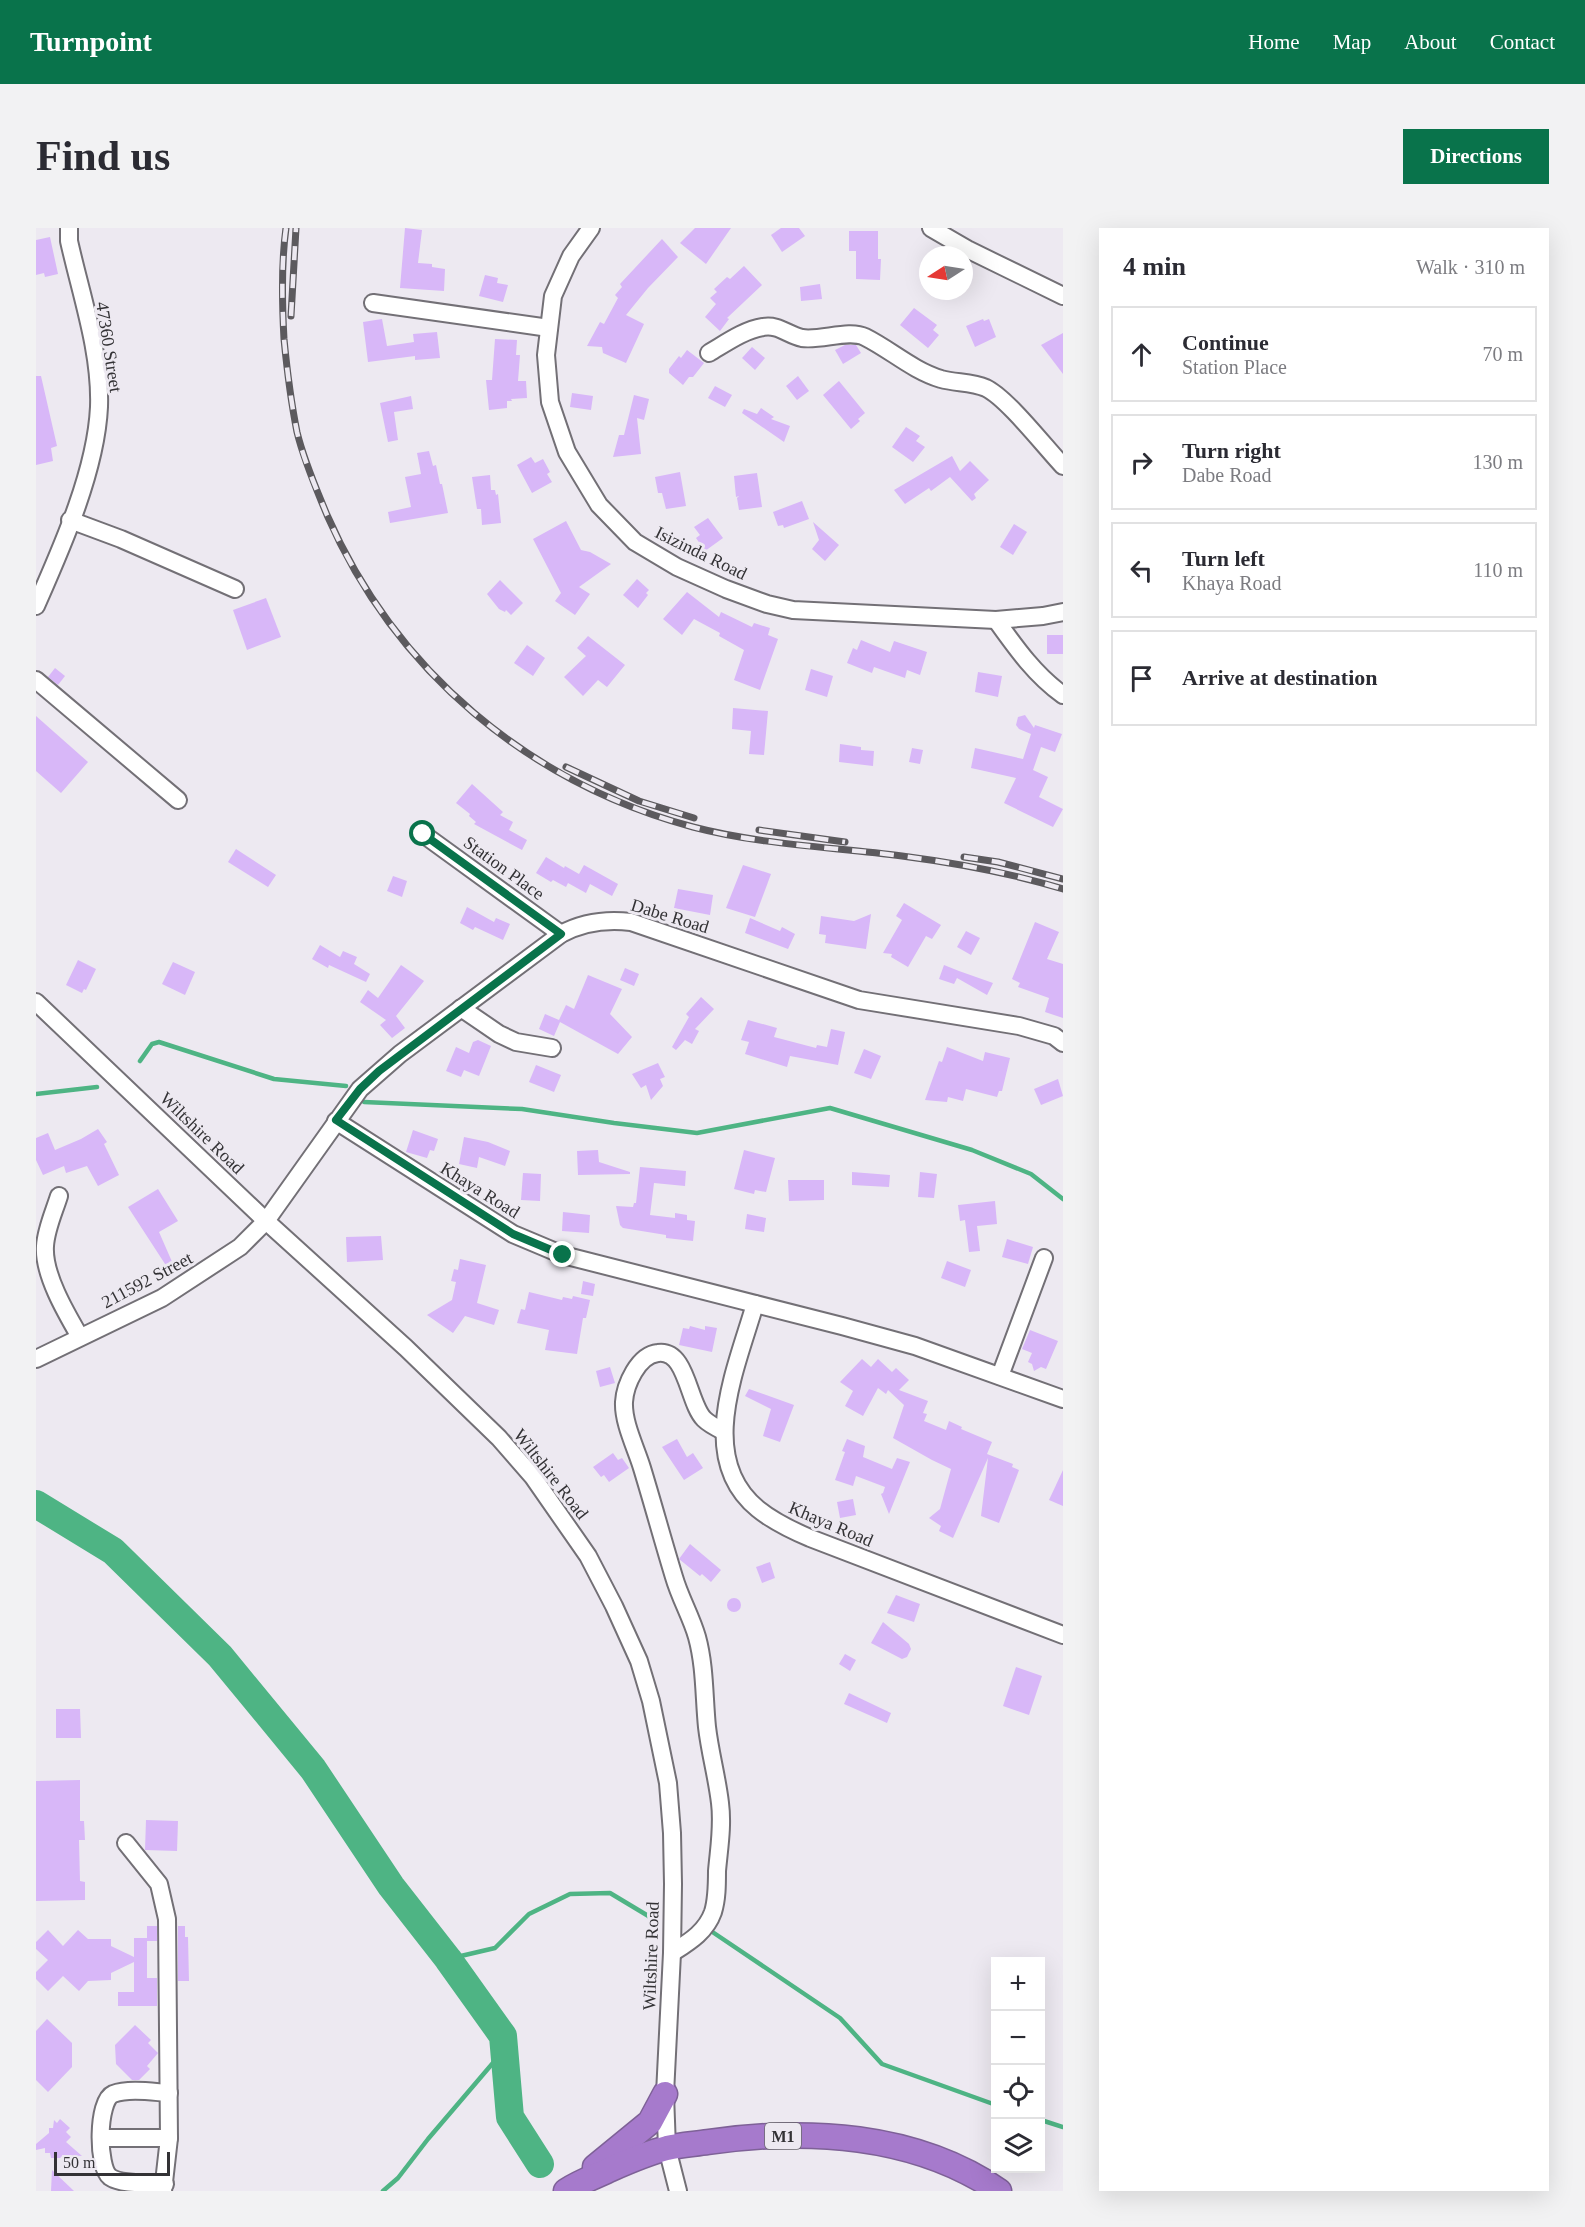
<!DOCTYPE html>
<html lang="en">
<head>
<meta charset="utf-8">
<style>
	:root { --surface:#fff; --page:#f2f2f3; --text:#2b2b33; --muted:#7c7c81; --line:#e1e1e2; --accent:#09734b }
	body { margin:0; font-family:"Times New Roman",serif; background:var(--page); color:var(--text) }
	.controls { position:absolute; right:18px; bottom:18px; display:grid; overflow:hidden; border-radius:0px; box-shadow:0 6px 24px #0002 }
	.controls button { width:54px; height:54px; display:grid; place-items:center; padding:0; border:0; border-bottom:2px solid var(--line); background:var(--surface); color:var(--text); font:30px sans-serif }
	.compass { position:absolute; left:883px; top:18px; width:54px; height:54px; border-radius:50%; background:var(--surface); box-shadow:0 6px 24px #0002; rotate:258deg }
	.scale { position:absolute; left:18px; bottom:15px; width:116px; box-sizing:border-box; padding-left:6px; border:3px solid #333235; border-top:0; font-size:16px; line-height:21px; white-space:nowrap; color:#333235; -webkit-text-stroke:4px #ede9f1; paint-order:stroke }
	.stop { position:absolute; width:18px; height:18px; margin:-14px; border:4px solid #09734b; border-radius:50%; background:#fff }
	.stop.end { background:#09734b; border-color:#fff; box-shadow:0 2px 6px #0008 }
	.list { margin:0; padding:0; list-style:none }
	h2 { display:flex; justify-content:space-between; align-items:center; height:78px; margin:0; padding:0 24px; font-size:26px }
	h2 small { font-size:20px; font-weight:400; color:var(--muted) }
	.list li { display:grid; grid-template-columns:39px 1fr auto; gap:18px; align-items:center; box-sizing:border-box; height:96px; margin:0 12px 12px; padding:0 12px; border:2px solid var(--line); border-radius:0px }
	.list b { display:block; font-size:22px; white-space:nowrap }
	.list p { margin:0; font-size:20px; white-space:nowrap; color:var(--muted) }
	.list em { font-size:20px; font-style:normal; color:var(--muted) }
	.icon { flex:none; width:33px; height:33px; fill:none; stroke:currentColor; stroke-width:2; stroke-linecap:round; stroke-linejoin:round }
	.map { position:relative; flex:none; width:1027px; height:1963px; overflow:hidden; border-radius:0px }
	header { display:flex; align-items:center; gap:36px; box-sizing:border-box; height:84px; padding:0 30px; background:var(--accent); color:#fff }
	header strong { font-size:28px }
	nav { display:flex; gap:33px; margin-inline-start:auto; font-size:21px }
	.intro { display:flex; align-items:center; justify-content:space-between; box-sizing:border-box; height:144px; padding:0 36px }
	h1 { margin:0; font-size:42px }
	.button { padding:15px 27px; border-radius:0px; background:var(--accent); color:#fff; font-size:21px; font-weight:700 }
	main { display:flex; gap:36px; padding:0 36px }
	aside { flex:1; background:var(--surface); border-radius:0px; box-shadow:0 6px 24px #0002 }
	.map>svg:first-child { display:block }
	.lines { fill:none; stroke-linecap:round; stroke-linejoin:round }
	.stream { stroke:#4eb484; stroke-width:4.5 }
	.river { stroke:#4eb484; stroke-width:28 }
	.building { fill:#d8b7f8 }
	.minor-casing { stroke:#737076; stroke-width:20 }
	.highway-casing { stroke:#7e6197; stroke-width:27 }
	.minor { stroke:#fff; stroke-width:16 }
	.highway { stroke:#a67acc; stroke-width:24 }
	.rail-casing { stroke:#5c5a5e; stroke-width:7 }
	.rail { stroke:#ede9f1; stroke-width:4.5; stroke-dasharray:14; stroke-linecap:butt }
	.route { stroke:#09734b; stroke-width:8 }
	.labels { text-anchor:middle; stroke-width:6; stroke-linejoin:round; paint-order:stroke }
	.shield { fill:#ede9f1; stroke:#6b696d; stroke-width:1.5 }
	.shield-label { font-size:16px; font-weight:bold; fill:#333235 }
	.street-label { font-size:18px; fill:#333235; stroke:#ede9f1 }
</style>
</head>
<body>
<header>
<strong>Turnpoint</strong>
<nav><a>Home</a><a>Map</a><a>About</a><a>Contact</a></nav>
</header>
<div class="intro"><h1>Find us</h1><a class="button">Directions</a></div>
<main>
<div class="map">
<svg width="1027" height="1963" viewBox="0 0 1027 1963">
	<rect width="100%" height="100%" fill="#ede9f1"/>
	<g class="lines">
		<g class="stream">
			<path d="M104 833 116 816 123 814 238 851 310 858"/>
			<path d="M0 866 61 859"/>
			<path d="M328 874 486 881 578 895 661 905 794 880 936 922 995 946 1027 971"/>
			<path d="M672 1701 804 1790 846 1836 960 1877"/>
			<path d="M412 1731 459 1720 493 1686 534 1666 574 1665 619 1692"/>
			<path d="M1005 1892 1027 1899"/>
			<path d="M347 1963 362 1950 392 1911 468 1822"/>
		</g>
		<path class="river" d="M0 1276 77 1323 184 1428 277 1541 355 1658 412 1731 467 1808 474 1889 504 1936"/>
	</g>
	<g class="building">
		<path d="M369 0 386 2 382 35 396 36V39L409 41 408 63 364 60Z"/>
		<path d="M659 0H695L670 36 644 15Z"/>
		<path d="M745 0H763L769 8 746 24 735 7Z"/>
		<path d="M813 3H842V31H845L844 52 820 51V23H813Z"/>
		<path d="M14 9 22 46 9 49 8 45 0 47V12Z"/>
		<path d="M626 11 642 29 612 60 590 87 608 96 590 135 567 125 566 119 551 118 564 94 568 96 582 70 579 67 586 59 584 56Z"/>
		<path d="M708 38 726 57 691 90 693 91 684 103 669 89 680 76 674 70 681 64 678 61 691 49 694 51Z"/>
		<path d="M449 47 462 50 461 55 472 57 467 74 443 68Z"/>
		<path d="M784 56 786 71 765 73 764 59Z"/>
		<path d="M878 80 901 97 897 102 903 107 892 120 864 97Z"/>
		<path d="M346 91 351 118 378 114 377 106 401 104 404 130 379 132V128L332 134 327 94Z"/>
		<path d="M947 91 948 93 953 91 960 109 939 119 930 98Z"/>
		<path d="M1027 105V146L1005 117Z"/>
		<path d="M459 111 481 112 480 127H484L482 153H490L491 170 475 171 476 173H471V180L453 182 450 152H456Z"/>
		<path d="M809 117H820L825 125 807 136 799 122Z"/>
		<path d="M716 119 729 130 719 142 706 130Z"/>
		<path d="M651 122 668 135 657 149H653L647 157 633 145V141L643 128 645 130Z"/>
		<path d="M0 148H5L21 218 15 220 17 233 0 237Z"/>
		<path d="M762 148 773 163 761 172 750 158Z"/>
		<path d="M803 153 829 185 822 191 824 193 815 201 787 167Z"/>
		<path d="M679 158 696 167 689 179 672 170Z"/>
		<path d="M536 165 557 168 555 182 534 179Z"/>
		<path d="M598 167 613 171 608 192 601 190 605 226 577 229 583 207H588Z"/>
		<path d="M375 168 377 181 358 184 362 212 352 214 344 175Z"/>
		<path d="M725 180 738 189 735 191 754 198 748 214 706 185 708 181 721 186Z"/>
		<path d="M870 199 884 208 880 213 889 219 877 234 856 219Z"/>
		<path d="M393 223 397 238 400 237 404 256H406L412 285 354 295 352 284 375 279 369 249 385 246 381 225Z"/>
		<path d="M916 228 924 243 934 233 953 252 938 266 940 270 936 273 914 249 895 263 893 260 869 276 858 262Z"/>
		<path d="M495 229 499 235 507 231 514 244 511 246 516 254 496 265 481 237Z"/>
		<path d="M644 244 650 278 630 281 626 265H622L619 249Z"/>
		<path d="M721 245 726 279 703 282 701 270 703 268 700 269 698 248Z"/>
		<path d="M454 247 455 262H459L460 267 462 266 465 295 446 297 445 281H441L436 249Z"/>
		<path d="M766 273 773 291 748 300 747 297 742 298 737 284Z"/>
		<path d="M672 290 687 310 669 323 660 310 664 307 658 299Z"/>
		<path d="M530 293 545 322 554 324 575 336 543 359 554 366 539 387 519 373 525 365 497 311Z"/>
		<path d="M777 294 803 317 789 333 776 321 783 312Z"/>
		<path d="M978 296 991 304 977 327 964 319Z"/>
		<path d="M601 351 613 362 610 365 612 367 602 380 587 367Z"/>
		<path d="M464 352 487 375 475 387 470 382 469 384 463 381 451 366Z"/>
		<path d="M651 364 683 389 685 384 716 399 718 395 734 400 732 407 742 411 724 462 698 452 708 422 683 408 684 405 658 391 646 407 627 391Z"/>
		<path d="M230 370 245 409 211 422 197 382Z"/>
		<rect x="1011" y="407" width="16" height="19"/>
		<path d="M552 408 589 437 571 459 562 452 547 468 528 449 550 428 541 420Z"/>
		<path d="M825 412 854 424 858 413 891 424 884 447 871 442 869 450 838 439 836 445 811 435 817 420 821 422Z"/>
		<path d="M491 417 509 430 497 448 478 435Z"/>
		<path d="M19 440 29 448 22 457 12 449Z"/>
		<path d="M775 441 797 448 791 469 769 462Z"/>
		<path d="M942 444 966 448 962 469 939 464Z"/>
		<path d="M697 480 732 483 728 527 713 526 715 503 696 501Z"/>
		<path d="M989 487 998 500 999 497 1026 506 1019 524 1005 519 997 542 1012 549 1003 569 1027 581 1017 599 968 575 980 550 935 540 939 520 987 531 995 506 983 501 980 497 982 489Z"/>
		<path d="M0 488 52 534 25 565 0 543Z"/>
		<path d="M804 516 825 519V522L838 523 837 538 803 534Z"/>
		<path d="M876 520 887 522 884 536 873 534Z"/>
		<path d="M436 556 467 584 464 587 477 594 473 602 491 612 486 622 438 596 440 594 433 588 434 586 420 575Z"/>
		<path d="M200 621 240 647 232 659 192 634Z"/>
		<path d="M510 629 528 640 529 638 543 646 548 637 582 656 576 668 554 656 550 665 532 655 530 659 517 652 515 654 500 645Z"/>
		<path d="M707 637 735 646 719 689 690 680Z"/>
		<path d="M357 648 371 653 366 669 351 663Z"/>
		<path d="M642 661 677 667 674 687 638 680Z"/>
		<path d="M868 675 905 697 896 711 890 708 872 739 855 729 856 726 847 725 866 692 860 688Z"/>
		<path d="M431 679 458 694 460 690 474 696 467 712 439 699 437 702 424 695Z"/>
		<path d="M835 686 830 721 789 715 790 707 783 706 785 688 818 693Z"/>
		<path d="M714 690 744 703 746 699 759 706 752 721 709 705Z"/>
		<path d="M999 694 1023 704 1011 731 1027 736V790L1009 784 1013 770 982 759 984 755 976 751Z"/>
		<path d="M930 703 944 710 935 727 921 719Z"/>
		<path d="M284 717 304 729 307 723 321 729 318 736 334 746 330 754 293 737 292 740 276 731Z"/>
		<path d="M42 732 60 741 50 762 48 761 46 765 30 757Z"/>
		<path d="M137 734 159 744 149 767 126 756Z"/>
		<path d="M365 737 388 753 360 788 369 800 356 810 344 797 350 792 324 774 332 762 342 770Z"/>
		<path d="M908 737 923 743 957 755 951 767 921 750 918 756 903 751Z"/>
		<path d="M589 740 603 746 598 758 584 752Z"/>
		<path d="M552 747 586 761 574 786 596 809 582 826 524 794 518 808 503 801 509 786 523 792 530 777 538 781Z"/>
		<path d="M665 769 678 781 659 801 663 803 656 816 649 812 640 822 636 819 653 789 650 786Z"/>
		<path d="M712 792 741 800 738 809 780 820 781 817 791 819 795 801 809 804 802 837 754 828 751 839 709 826 713 814 705 812Z"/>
		<path d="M442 812 455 818 443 848 428 842 425 849 410 843 420 819 433 825 437 814Z"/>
		<path d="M911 819 947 833 949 824 974 830 966 863H963L961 869 930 861 927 873 912 869 911 874 889 872 903 833 906 834Z"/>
		<path d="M828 821 845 828 835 851 818 845Z"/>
		<path d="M622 835 629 849 624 851 627 858 615 872 610 857 605 860 596 846Z"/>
		<path d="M500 837 525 847 518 864 493 854Z"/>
		<path d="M1022 851 1027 868 1005 877 998 861Z"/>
		<path d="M62 901 71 914 68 916 83 947 62 958 51 938 30 945 28 938 7 947 0 932V910L12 905 19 922 45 911Z"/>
		<path d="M377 902 402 911 398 923 394 922 391 930 370 924Z"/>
		<path d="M428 909 452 914 474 923 469 938 443 929 441 940 423 936Z"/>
		<path d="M562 922 563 934 594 944V946L542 947 541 923Z"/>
		<path d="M708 922 739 930 730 964 719 962 718 966 698 961Z"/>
		<path d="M604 939 650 943 649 958 618 955 614 987 639 990V985L651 987V992L659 993 657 1013 630 1010V1007L587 1000 584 997 580 978 597 979 598 975H600Z"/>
		<path d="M816 944 854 947 853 959 816 957Z"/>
		<path d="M884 944 901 946 898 970 882 969Z"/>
		<path d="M487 945 505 946 504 973 485 972Z"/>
		<path d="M752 952H788V972L753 973Z"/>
		<path d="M122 961 142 993 123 1004 137 1036 131 1039 92 979Z"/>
		<path d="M959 973 961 996 941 998 944 1023 933 1024 929 992 924 993 922 977Z"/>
		<path d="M527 984 554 987 553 1005 526 1003Z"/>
		<path d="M711 986 730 990 728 1004 709 1001Z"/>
		<path d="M345 1008 347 1032 311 1034 310 1009Z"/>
		<path d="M971 1011 997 1019 992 1036 966 1029Z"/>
		<path d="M424 1031 450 1037 441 1075 463 1082 458 1097 429 1088 417 1105 391 1087 416 1072 420 1054 415 1053 418 1041 422 1042Z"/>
		<path d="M911 1033 935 1042 929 1059 905 1050Z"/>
		<path d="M547 1053 559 1056 557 1068 545 1066Z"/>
		<path d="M493 1064 526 1072 527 1069 536 1071 537 1068 554 1072 550 1090H547L541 1126 509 1122 513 1102 481 1095 485 1081 489 1082Z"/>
		<path d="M654 1098 669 1102V1098L681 1100 676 1124 643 1117 647 1100 653 1101Z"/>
		<path d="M994 1102 1022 1113 1010 1141 1005 1139 998 1143 996 1136 992 1134 996 1125 986 1121Z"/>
		<path d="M826 1131 835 1139 842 1131 856 1144 860 1140 873 1152 863 1162 892 1173 887 1185 891 1186 888 1193 910 1202 913 1193 926 1199 925 1201 956 1214 951 1226 977 1236 976 1239 983 1242 963 1295 945 1288 952 1230 917 1310 903 1303 905 1298 893 1290 904 1281 915 1241 896 1232 857 1210 868 1177 852 1162 850 1166 842 1160 827 1188 809 1178 817 1163 804 1154Z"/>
		<path d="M574 1139 579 1155 564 1159 560 1143Z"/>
		<path d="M713 1161 758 1177 744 1214 727 1208 735 1181 709 1168Z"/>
		<path d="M641 1211 651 1229 657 1225 667 1240 648 1252 626 1219Z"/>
		<path d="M811 1211 829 1218 827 1229 856 1241 861 1230 874 1234 853 1286 845 1266 847 1265 849 1259 820 1248 817 1258 799 1252 809 1224 806 1223Z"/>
		<path d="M577 1225 582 1232 586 1230 593 1240 573 1254 568 1247 565 1249 557 1239Z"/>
		<path d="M1027 1242V1278L1013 1272Z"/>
		<path d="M817 1271 820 1287 804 1290 801 1274Z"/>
		<path d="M654 1316 685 1342 675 1354 666 1346 664 1348 643 1331Z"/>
		<path d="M734 1334 739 1350 726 1355 720 1339Z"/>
		<path d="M860 1367 884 1376 878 1394 851 1385Z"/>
		<circle cx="698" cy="1377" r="7"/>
		<path d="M847 1394 873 1416 875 1421 871 1429 866 1431 835 1415Z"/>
		<path d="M809 1426 820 1432 814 1443 803 1436Z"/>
		<path d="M980 1439 1006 1448 993 1487 967 1478Z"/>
		<path d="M813 1465 855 1485 851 1495 808 1476Z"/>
		<path d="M20 1481H44L45 1510H20Z"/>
		<path d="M44 1552V1593H48L49 1612H43L44 1653 49 1654V1672L0 1673V1553Z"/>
		<path d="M110 1592 142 1593 141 1623 109 1622Z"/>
		<path d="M111 1698H121V1713H111V1750H121V1778H82V1764H98V1734L75 1745V1752L52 1753 43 1763 27 1748 12 1763 0 1751V1744L12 1732 0 1721V1714L12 1702 27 1718 42 1702 52 1711H75V1718L98 1729V1710H111Z"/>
		<path d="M142 1698H149V1709H152L153 1753H142Z"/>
		<path d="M11 1791 36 1815V1839L12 1864 0 1852V1803Z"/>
		<path d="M99 1797 115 1812 112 1815 122 1825 111 1838 114 1841 103 1852H96L80 1836 79 1817Z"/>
		<path d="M24 1891 34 1900 30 1904 35 1909 30 1914 46 1928 27 1927 24 1930H15L14 1925H9V1920L0 1922V1916L13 1905V1900H17L18 1892 21 1895Z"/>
		<path d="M16 1942 38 1963H15Z"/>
	</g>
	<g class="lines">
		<g class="minor-casing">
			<g id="minor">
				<path d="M555 0 535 28 517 68 510 127 514 174 531 224 563 277 599 314 641 339 690 361 731 376 757 382 960 392 1007 388 1027 384"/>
				<path d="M895 0 931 21 1027 68"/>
				<path d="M337 75 513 100"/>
				<path d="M673 125C690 115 708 102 727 99 742 96 752 107 766 110 785 113 813 101 829 109 855 122 876 142 905 151 919 155 936 154 950 160 971 170 1009 219 1027 238"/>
				<path d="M34 292 85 311 199 361"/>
				<path d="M0 378C26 319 60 243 63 179 65 124 45 67 33 13V0"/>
				<path d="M960 392C980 420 999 447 1027 467"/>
				<path d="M0 452 142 572"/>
				<path d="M387 606 525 706"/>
				<path d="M0 774 230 993 370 1120 463 1210 497 1249 552 1328 578 1378 603 1433 615 1473 632 1555 636 1605 637 1656 636 1725 629 1866 631 1920 642 1963"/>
				<path d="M425 780 463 806 480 814 516 820"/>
				<path d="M300 893 477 1006 527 1027 806 1098 879 1118 1027 1171"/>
				<path d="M23 968C18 984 10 1001 9 1018 7 1046 30 1085 44 1109"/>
				<path d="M719 1076C701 1139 659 1230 722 1281 738 1294 755 1302 774 1310L1027 1407"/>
				<path d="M0 1131 126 1070 204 1019 230 993 324 861 364 826 525 706C547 694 570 691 595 694L823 772 983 798 1018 808 1027 815"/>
				<path d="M964 1148 1008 1030"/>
				<path d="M90 1615 123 1656 131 1691 133 1910 127 1963"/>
				<path d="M636 1725C653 1714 670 1704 677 1684 681 1671 681 1657 681 1643 683 1620 687 1598 684 1575 681 1549 674 1525 671 1499 668 1469 669 1438 661 1409 655 1388 644 1370 638 1349 627 1313 617 1276 606 1240 600 1220 587 1195 588 1174 589 1157 602 1127 622 1125 651 1121 652 1175 668 1191 673 1196 681 1200 687 1203"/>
				<path d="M66 1910H133"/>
				<path d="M129 1956C115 1955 85 1957 74 1949 61 1939 61 1873 77 1866 93 1860 117 1864 133 1865"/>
			</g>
		</g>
		<g class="highway-casing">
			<g id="highway">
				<path d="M559 1939 614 1894 629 1866"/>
				<path d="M530 1963C544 1954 560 1948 575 1941 593 1933 612 1925 631 1920 644 1917 659 1916 672 1914 770 1900 879 1905 963 1963"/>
			</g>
		</g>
		<use href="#minor" class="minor"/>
		<use href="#highway" class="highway"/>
		<g class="rail-casing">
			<g id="rail">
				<path d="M250 0C245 36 246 75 248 111 251 142 255 174 261 204 268 233 280 260 291 287 359 443 493 555 657 599 726 617 797 619 866 628 920 635 975 645 1027 661"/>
				<path d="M255 88 260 0"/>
				<path d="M530 539 603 573 658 590"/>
				<path d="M723 602 809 614"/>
				<path d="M928 629 962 634 1027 651"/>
			</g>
		</g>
		<use href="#rail" class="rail"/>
	</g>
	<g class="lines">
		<path class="route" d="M387 606 525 706 343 843 324 861 300 892 477 1006 527 1027"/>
	</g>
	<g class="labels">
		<rect class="shield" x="729" y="1895" width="36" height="26" rx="4.5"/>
		<g class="shield-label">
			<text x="747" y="1914">M1</text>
		</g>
		<g class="street-label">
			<text transform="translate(73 119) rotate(81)" y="6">47360 Street</text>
			<text transform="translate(665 325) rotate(26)" y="6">Isizinda Road</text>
			<text transform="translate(468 640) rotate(36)" y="6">Station Place</text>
			<text transform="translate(634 688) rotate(17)" y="6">Dabe Road</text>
			<text transform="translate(166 905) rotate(44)" y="6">Wiltshire Road</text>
			<text transform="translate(444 962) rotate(32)" y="6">Khaya Road</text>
			<text transform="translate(111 1052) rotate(-28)" y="6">211592 Street</text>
			<text transform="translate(515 1246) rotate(52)" y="6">Wiltshire Road</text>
			<text transform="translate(795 1296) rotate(23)" y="6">Khaya Road</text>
			<text transform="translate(615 1728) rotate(-88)" y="6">Wiltshire Road</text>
		</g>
	</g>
</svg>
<div class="controls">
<button>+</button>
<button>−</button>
<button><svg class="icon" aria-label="locate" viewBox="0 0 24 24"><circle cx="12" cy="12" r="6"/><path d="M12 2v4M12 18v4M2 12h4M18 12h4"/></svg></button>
<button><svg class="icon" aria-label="layers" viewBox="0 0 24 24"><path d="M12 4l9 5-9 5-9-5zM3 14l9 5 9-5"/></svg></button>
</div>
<svg class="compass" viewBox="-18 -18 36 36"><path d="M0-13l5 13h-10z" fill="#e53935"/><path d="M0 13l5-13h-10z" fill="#7c7c81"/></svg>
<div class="scale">50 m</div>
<div class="stop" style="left:387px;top:606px"></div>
<div class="stop end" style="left:527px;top:1027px"></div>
</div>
<aside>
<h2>4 min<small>Walk · 310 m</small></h2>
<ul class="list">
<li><svg class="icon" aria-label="ahead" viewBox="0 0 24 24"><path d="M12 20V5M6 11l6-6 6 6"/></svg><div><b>Continue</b><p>Station Place</p></div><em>70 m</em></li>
<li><svg class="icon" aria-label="right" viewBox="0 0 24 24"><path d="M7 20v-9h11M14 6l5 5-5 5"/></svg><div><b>Turn right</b><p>Dabe Road</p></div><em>130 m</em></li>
<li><svg class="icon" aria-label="left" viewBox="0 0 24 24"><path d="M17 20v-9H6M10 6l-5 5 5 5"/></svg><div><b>Turn left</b><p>Khaya Road</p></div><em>110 m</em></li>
<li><svg class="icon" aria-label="arrive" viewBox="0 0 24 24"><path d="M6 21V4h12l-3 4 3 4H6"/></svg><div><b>Arrive at destination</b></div></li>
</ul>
</aside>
</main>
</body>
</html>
